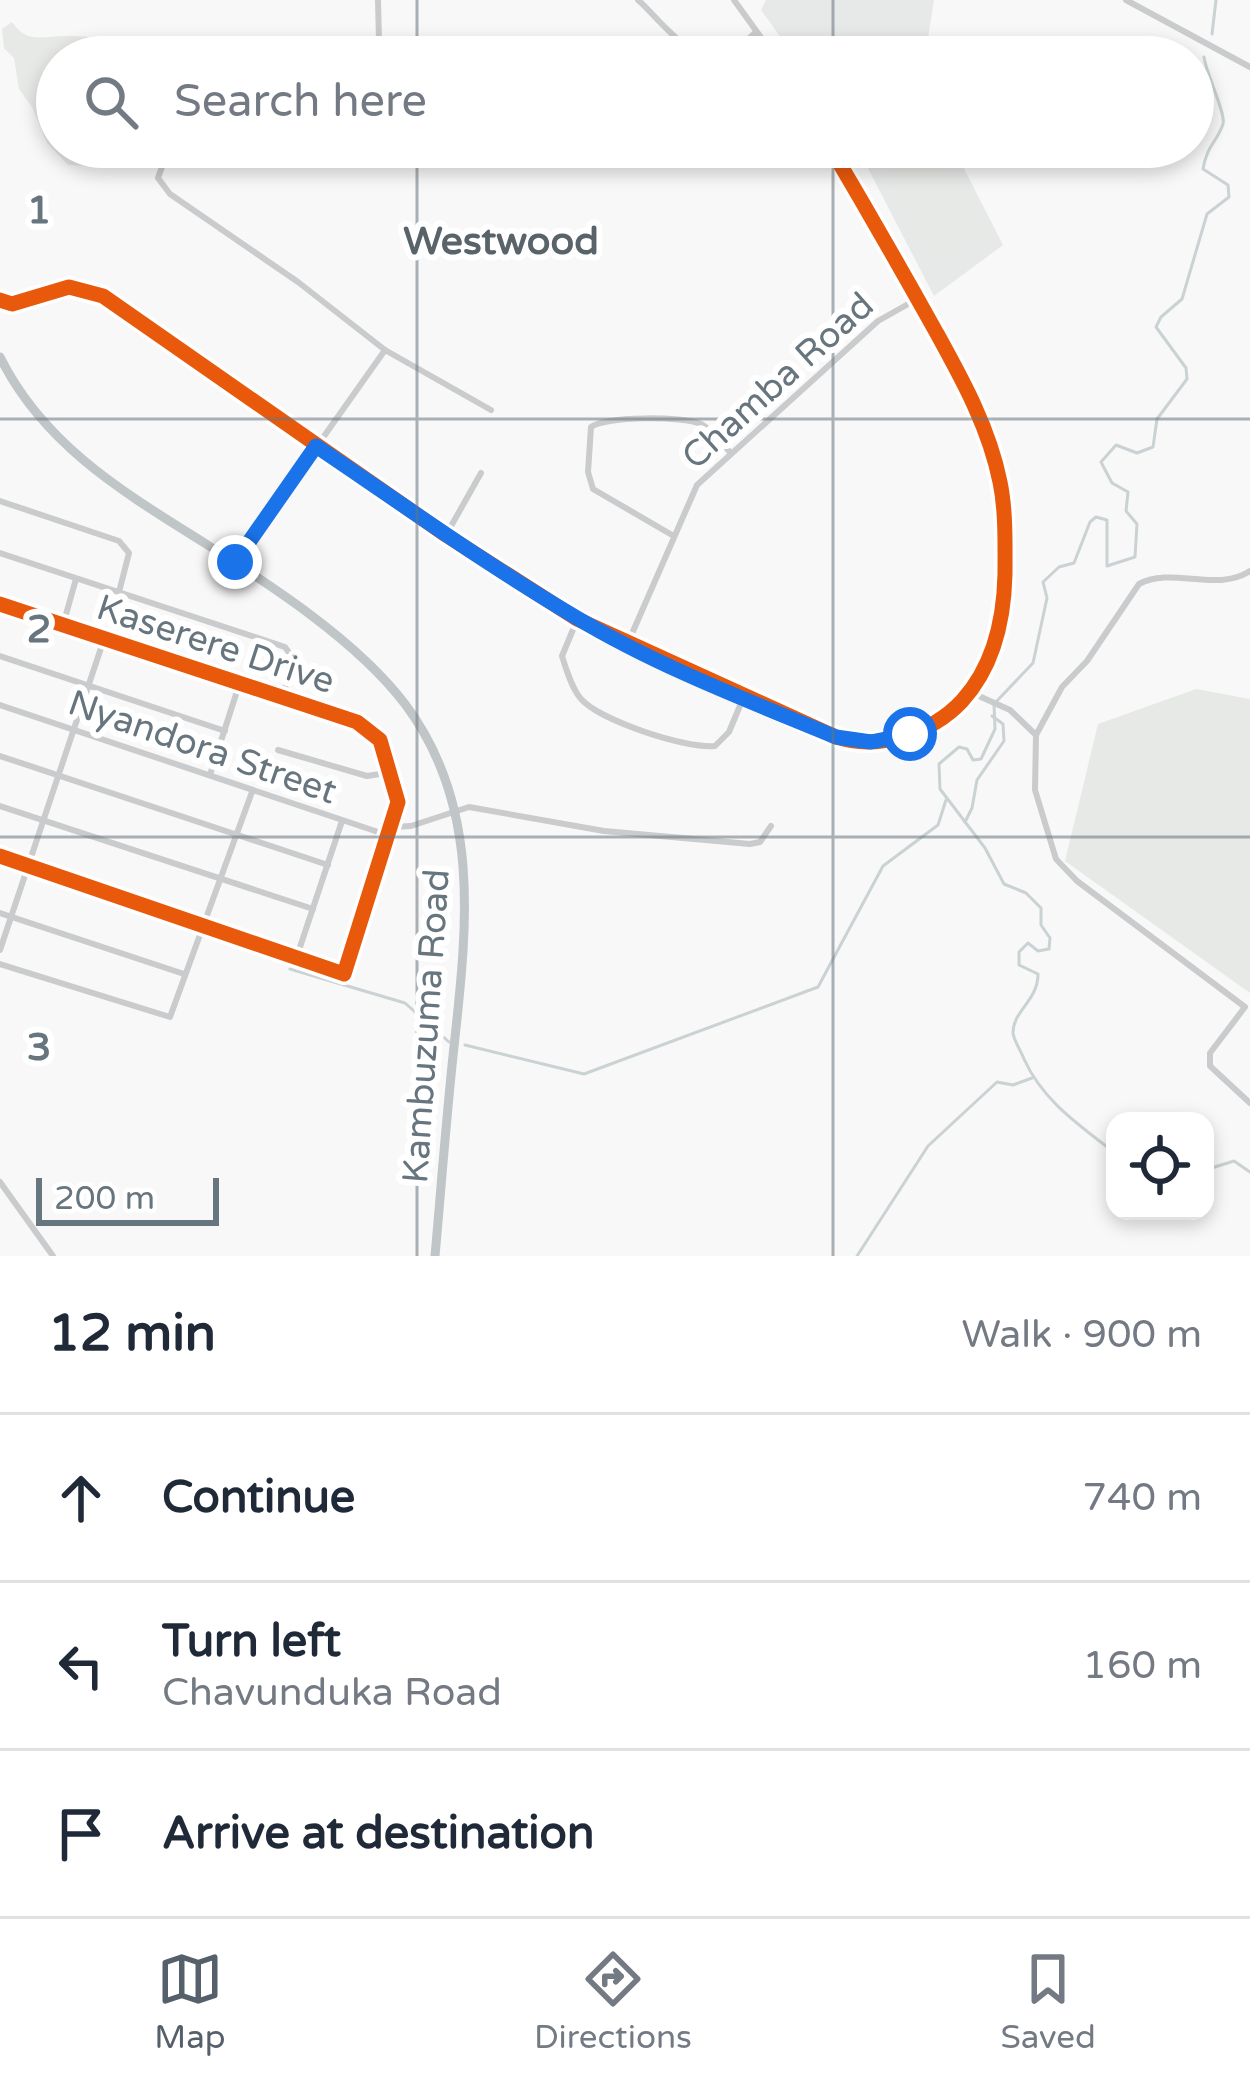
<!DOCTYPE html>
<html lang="en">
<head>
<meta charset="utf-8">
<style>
	:root { --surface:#fff; --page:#f6f6f7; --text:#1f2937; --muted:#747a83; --line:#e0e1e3; --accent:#56606a }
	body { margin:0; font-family:"Varela Round",sans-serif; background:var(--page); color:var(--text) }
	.controls { position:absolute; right:36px; bottom:36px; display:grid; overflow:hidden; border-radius:24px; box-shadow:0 6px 18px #0003 }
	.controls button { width:108px; height:108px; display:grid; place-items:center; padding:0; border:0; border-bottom:3px solid var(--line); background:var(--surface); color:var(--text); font:60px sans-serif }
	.scale { position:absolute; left:36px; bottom:30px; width:183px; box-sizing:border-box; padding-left:12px; border:6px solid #67757e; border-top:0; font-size:33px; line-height:42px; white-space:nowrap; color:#67757e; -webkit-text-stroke:9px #fff; paint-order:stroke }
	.stop { position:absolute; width:36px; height:36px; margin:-27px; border:9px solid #1a73e8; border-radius:50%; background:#fff }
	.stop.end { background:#1a73e8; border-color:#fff; box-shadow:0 3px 12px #0008 }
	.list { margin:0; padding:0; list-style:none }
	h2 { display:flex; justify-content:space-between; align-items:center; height:156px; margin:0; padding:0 48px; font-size:51px }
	h2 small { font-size:39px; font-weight:400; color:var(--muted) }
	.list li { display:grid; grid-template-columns:78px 1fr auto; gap:36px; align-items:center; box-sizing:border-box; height:168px; padding:0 48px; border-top:3px solid var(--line) }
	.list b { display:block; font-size:45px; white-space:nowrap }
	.list p { margin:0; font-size:39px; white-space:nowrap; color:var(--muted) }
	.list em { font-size:39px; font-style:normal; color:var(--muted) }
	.icon { flex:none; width:66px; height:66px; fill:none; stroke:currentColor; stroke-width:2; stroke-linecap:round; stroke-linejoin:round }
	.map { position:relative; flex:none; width:1250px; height:1256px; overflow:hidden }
	.search { position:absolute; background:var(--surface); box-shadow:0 6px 18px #0003; left:36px; right:36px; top:36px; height:132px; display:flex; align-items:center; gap:30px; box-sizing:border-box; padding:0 42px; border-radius:66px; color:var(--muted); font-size:45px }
	.sheet { height:660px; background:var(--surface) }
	nav { display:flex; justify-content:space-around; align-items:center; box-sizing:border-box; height:168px; border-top:3px solid var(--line); background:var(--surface); font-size:33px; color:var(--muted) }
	nav a { display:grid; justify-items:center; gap:6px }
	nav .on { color:var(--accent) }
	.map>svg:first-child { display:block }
	.built { fill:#e7e8e8 }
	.green { fill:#e7e9e6 }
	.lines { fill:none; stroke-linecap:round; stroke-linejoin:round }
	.stream { stroke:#cad2d4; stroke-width:3 }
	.minor { stroke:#c9cbcc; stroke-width:6 }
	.major { stroke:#c0c5c7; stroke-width:9 }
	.cycleway-casing { stroke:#fff; stroke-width:22 }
	.cycleway { stroke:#e8590c; stroke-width:15 }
	.route { stroke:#1a73e8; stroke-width:15 }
	.grid { fill:none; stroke:#67757e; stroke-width:3; stroke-opacity:0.55 }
	.labels { text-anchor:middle; stroke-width:12; stroke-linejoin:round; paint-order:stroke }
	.street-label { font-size:36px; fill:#67757e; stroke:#fff }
	.neighbourhood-label { font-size:39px; font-weight:bold; fill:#59636a; stroke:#fff }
	.grid-label { font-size:39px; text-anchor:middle; font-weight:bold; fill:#67757e; stroke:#fff; stroke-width:12; stroke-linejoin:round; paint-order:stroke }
</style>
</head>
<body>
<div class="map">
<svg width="1250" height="1256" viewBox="0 0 1250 1256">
	<rect width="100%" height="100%" fill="#f8f8f8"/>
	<g class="built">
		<path d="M766 0H934L925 57H795L761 10Z"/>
		<path d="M857 147H953L1003 245 934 296Z"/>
	</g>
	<g class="green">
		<path d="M12 22C27 44 42 36 65 36 78 35 91 38 104 39V57H57V147H93L89 166 68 165 47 143 32 107 19 89 14 58 4 48 2 29Z"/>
		<path d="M887 147H944L988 231 934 260 878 152Z"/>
		<path d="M1196 689 1250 699V993L1065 861 1098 724Z"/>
	</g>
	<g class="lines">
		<g class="stream">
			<path d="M1212 34 1216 0"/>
			<path d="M965 822 972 808 977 780 1004 741 1003 724 992 716"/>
			<path d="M290 969 405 1003 449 1042"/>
			<path d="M465 1045 584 1074 818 987 883 866 938 825 946 800"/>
			<path d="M1115 1153C1079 1125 1043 1101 1024 1059 1021 1051 1014 1041 1013 1033 1013 1010 1038 1001 1038 974L1019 965V952L1028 943 1038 951 1049 949 1050 938 1041 925V908L1026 893 1004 884 985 848 940 789 939 764 959 747 967 749 973 760 981 759 995 729 994 704 1033 663 1047 598 1043 582 1059 567 1074 563 1090 522 1096 517 1107 520V566L1135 557 1137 524 1126 511 1128 492 1112 483 1101 462 1116 445 1137 453 1153 447 1157 419 1187 379 1186 368 1156 327 1161 317 1182 299 1207 214 1229 197 1228 185 1203 169C1207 145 1217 142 1223 124 1226 113 1206 74 1204 57"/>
			<path d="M1205 1170 1234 1161 1250 1172"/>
			<path d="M857 1256 928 1146 997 1082 1013 1085 1032 1078"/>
		</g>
		<g class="minor">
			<path d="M378 0 379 41"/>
			<path d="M638 0C659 18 692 67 725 55 736 51 747 40 756 32"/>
			<path d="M734 0 775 57"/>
			<path d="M1126 0 1250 67"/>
			<path d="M169 147 158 178 170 194 298 282 385 350 491 410"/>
			<path d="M0 300 12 304 69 287 103 296 446 535 577 619 836 737C878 751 932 733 962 701 994 666 1004 620 1005 574 1005 544 1006 511 1000 482 989 427 962 379 935 330 901 269 866 208 830 147"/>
			<path d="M0 501 119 541 129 553 119 592"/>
			<path d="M446 535 481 473"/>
			<path d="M672 535 593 489 588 472 591 427C605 416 683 416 701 424 712 430 721 443 730 452"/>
			<path d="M0 553 285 647 292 657 283 698"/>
			<path d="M235 562 385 350"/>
			<path d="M1250 571C1216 593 1172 566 1139 584L1087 661 1062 687 1036 735 1035 790 1056 859 1077 881 1245 1007 1210 1053V1066L1250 1103"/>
			<path d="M0 604 357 722 380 740 398 802 344 974 0 856"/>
			<path d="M577 620 562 656C566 669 572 689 581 699 601 721 686 749 715 746L729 732 744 696"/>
			<path d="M63 625 76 579"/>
			<path d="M627 645 697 485 878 321 917 299"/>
			<path d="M0 656 225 731"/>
			<path d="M970 692 1010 710 1036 735"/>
			<path d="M0 705 390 836"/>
			<path d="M278 750 367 776 393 772"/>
			<path d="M0 756 328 865"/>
			<path d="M210 775 239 685"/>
			<path d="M0 806 313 909"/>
			<path d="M394 827 411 826 469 807 604 831 750 844 760 842 771 826"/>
			<path d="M0 913 184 974"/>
			<path d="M0 950 104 639"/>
			<path d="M297 956 342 821"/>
			<path d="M0 964 170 1017 252 792"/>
			<path d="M0 1182 53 1256"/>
		</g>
		<path class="major" d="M0 357C44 446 125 493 206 544 272 586 357 641 405 704 484 809 466 934 453 1056 446 1122 441 1189 435 1256"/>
		<g class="cycleway-casing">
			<g id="cycleway">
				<path d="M0 300 12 304 69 287 103 296 446 535 577 619 836 737C878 751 932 733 962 701 994 666 1004 620 1005 574 1005 544 1006 511 1000 482 989 427 962 379 935 330 901 269 866 208 830 147"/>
				<path d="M0 604 357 722 380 740 398 802 344 974 0 856"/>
			</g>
		</g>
		<use href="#cycleway" class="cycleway"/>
	</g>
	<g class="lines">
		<path class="route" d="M235 562 316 446C402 504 487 565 577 618 657 666 749 701 836 737L871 742 910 734"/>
	</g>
	<path class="grid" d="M417 0V57M833 0V57M417 147V1256M833 147V1256M0 419H1250M0 837H1250"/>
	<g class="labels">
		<g class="street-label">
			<text transform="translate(777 380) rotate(-42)" y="13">Chamba Road</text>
			<text transform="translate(216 643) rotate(18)" y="13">Kaserere Drive</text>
			<text transform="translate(203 746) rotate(19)" y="13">Nyandora Street</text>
			<text transform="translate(425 1026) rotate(-86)" y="13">Kambuzuma Road</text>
		</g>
		<g class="neighbourhood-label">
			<text x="501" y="254">Westwood</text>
		</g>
	</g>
	<g class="grid-label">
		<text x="39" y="223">1</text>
		<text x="39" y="642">2</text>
		<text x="39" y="1060">3</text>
	</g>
</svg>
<div class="controls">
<button><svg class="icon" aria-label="locate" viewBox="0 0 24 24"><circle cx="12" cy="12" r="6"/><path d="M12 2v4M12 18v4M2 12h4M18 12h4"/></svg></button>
</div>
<div class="scale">200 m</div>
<div class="stop" style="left:910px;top:734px"></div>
<div class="stop end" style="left:235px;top:562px"></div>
<div class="search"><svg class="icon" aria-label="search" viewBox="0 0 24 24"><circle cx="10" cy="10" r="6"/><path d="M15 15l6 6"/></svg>Search here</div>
</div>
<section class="sheet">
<h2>12 min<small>Walk · 900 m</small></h2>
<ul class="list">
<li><svg class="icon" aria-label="ahead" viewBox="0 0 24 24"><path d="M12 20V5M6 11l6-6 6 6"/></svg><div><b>Continue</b></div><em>740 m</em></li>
<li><svg class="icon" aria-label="left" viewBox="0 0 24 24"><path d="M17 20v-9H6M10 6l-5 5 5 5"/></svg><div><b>Turn left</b><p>Chavunduka Road</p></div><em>160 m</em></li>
<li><svg class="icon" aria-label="arrive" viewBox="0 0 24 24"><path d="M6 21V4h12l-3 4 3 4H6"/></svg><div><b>Arrive at destination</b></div></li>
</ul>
</section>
<nav>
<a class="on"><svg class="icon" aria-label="map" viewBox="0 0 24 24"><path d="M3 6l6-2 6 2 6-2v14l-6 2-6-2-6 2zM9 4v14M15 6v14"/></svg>Map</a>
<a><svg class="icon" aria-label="directions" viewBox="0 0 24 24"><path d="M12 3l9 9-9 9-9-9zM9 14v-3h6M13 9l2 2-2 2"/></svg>Directions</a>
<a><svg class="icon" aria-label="saved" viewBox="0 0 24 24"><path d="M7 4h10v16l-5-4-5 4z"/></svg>Saved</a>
</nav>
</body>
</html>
